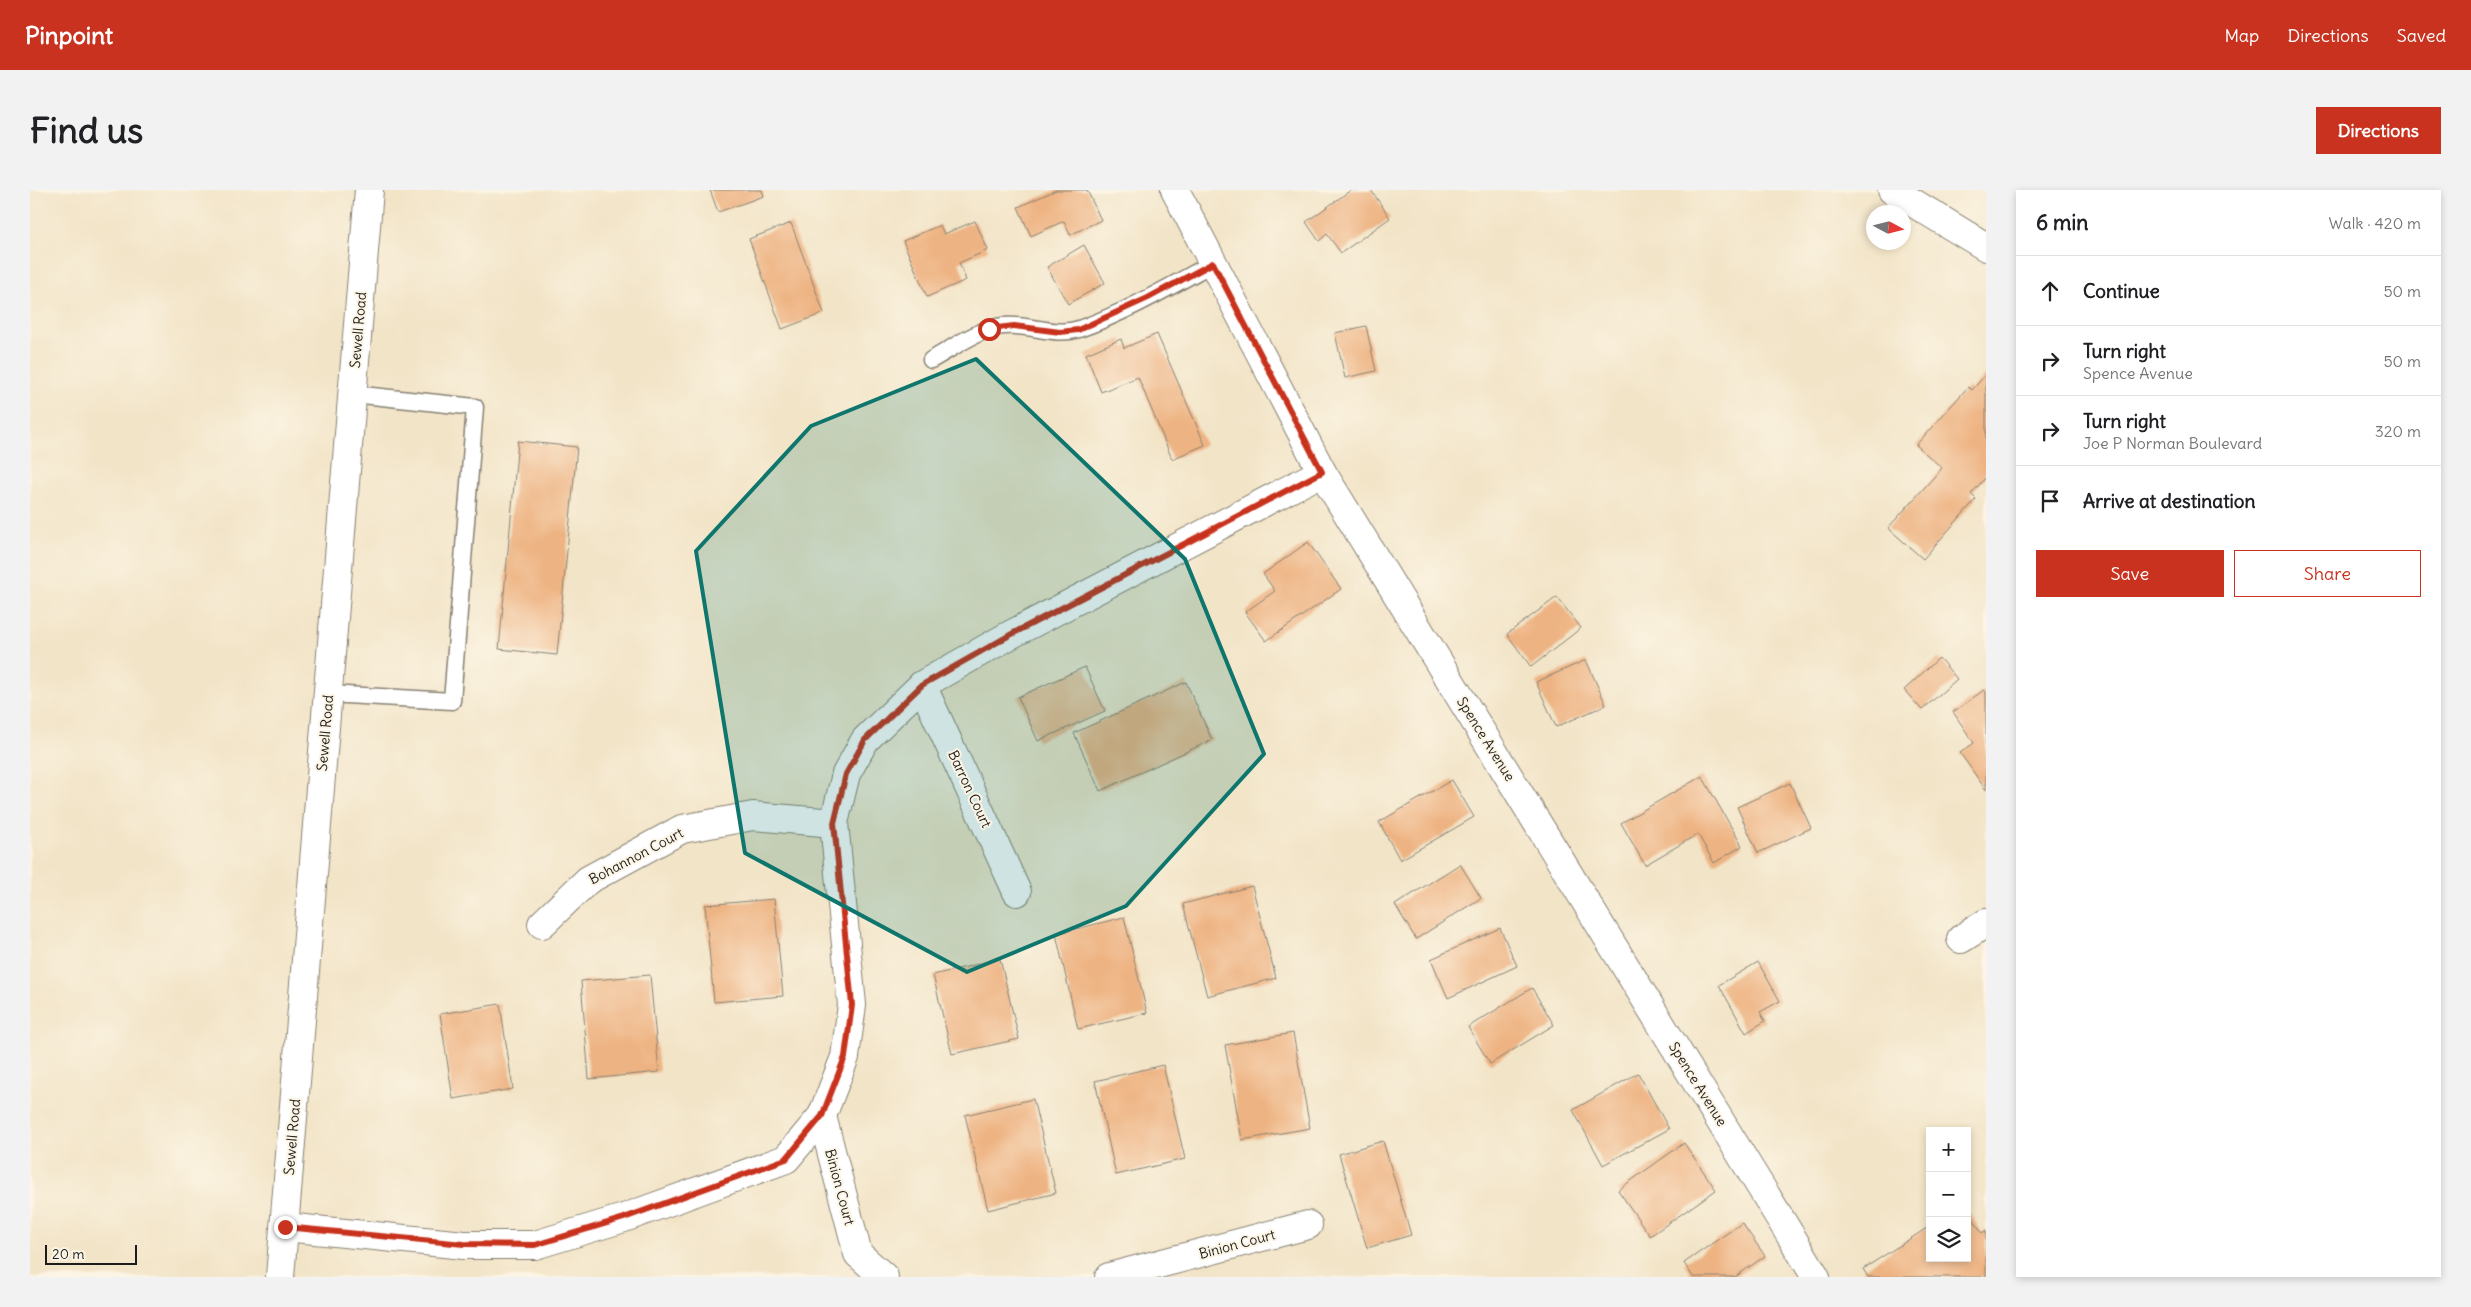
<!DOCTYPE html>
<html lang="en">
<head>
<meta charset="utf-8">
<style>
	:root { --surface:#fff; --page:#f2f2f2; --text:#202124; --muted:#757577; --line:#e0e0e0; --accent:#c8321e }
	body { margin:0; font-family:Delius,sans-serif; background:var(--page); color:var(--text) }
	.controls { position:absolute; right:15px; bottom:15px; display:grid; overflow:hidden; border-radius:0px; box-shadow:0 2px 8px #0003 }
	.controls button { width:45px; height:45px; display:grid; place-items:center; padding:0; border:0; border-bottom:1px solid var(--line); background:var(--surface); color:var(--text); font:25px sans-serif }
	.compass { position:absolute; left:1836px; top:15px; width:45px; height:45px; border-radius:50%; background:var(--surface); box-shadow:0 2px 8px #0003; rotate:97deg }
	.scale { position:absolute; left:15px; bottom:12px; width:92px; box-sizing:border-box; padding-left:5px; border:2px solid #1c1c1c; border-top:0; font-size:14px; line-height:18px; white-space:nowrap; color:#1c1c1c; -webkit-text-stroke:4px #fcf5e5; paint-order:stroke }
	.stop { position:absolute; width:15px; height:15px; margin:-11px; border:4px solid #c8321e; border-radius:50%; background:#fff }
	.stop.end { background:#c8321e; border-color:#fff; box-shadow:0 1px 5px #0008 }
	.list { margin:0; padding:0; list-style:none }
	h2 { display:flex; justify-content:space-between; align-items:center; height:65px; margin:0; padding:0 20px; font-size:21px }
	h2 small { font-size:16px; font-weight:400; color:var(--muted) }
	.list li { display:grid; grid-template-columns:32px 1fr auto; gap:15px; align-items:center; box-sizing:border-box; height:70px; padding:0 20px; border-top:1px solid var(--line) }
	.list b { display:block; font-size:19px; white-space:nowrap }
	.list p { margin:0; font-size:16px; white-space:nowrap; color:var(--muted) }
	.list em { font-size:16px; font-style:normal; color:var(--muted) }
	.actions { display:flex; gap:10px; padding:15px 20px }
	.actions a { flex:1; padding:11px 0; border:1px solid var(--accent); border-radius:0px; text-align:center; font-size:18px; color:var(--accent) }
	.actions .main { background:var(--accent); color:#fff }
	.icon { flex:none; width:28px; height:28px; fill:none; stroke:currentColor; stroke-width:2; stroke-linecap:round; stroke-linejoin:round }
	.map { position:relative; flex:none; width:1956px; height:1087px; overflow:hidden; border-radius:0px }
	header { display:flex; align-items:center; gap:30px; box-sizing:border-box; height:70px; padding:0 25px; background:var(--accent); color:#fff }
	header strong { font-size:24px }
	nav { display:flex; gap:28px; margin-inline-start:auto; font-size:18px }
	.intro { display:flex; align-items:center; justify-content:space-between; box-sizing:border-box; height:120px; padding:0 30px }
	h1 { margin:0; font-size:35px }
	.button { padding:12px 22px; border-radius:0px; background:var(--accent); color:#fff; font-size:18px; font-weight:700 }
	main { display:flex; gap:30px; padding:0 30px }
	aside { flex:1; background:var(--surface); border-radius:0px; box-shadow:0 2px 8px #0003 }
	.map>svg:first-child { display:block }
	.building { fill:#eeb382 }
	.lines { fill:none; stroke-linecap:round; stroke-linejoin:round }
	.service-casing { stroke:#878072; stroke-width:19 }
	.minor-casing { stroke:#878072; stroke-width:30 }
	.service { stroke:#fff; stroke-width:16 }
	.minor { stroke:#fff; stroke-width:28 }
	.route { stroke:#c8321e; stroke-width:6 }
	.marked { fill:#0f766e; fill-opacity:0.2; stroke:#0f766e; stroke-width:4; stroke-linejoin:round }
	.labels { text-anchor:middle; stroke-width:4; stroke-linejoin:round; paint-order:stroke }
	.street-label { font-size:14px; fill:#1c1c1c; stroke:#fcf5e5 }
</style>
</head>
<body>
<header>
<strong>Pinpoint</strong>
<nav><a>Map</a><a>Directions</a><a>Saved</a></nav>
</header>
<div class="intro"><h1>Find us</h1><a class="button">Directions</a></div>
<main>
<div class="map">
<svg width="1956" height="1087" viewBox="0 0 1956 1087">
	<rect width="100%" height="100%" fill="#fcf5e5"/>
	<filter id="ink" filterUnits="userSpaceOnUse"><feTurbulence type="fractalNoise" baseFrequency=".02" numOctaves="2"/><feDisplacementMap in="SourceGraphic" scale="10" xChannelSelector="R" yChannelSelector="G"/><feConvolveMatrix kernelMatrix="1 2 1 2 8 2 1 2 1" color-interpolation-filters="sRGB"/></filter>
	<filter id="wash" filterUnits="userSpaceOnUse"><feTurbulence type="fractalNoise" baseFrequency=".0096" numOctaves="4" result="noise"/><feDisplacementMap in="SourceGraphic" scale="20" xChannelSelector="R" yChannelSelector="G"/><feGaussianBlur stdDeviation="1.12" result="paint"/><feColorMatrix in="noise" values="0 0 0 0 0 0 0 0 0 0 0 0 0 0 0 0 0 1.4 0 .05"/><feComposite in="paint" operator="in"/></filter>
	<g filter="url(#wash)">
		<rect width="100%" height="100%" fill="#f2e4c7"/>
		<g id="blocks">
			<g class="building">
				<path d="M680 0H732L734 6 688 22Z"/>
				<path d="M1026 0H1057L1071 30 1040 45 1034 31 1001 46 988 17Z"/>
				<path d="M1321 0H1341L1360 28 1311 63 1297 44 1289 51 1276 32Z"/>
				<path d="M945 31 958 60 929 73 936 90 897 107 873 51 910 35 914 44Z"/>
				<path d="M761 33 794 123 752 139 719 49Z"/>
				<path d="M1054 55 1075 93 1038 114 1017 77Z"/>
				<path d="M1336 136 1346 181 1315 188 1305 143Z"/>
				<path d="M1127 144 1175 255 1142 269 1108 187 1071 202 1056 164 1091 149 1094 158Z"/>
				<path d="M1956 184V287L1941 304 1946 309 1893 369 1858 338 1912 278 1886 255 1938 197 1942 200Z"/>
				<path d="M488 251 547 257 527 465 469 459Z"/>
				<path d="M1278 352 1311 399 1236 451 1215 422 1245 401 1233 384Z"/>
				<path d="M1527 407 1551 438 1501 477 1477 444Z"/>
				<path d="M1909 468 1927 489 1892 520 1874 500Z"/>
				<path d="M1556 470 1576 515 1526 537 1506 492Z"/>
				<path d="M1055 477 1075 521 1008 551 988 507Z"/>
				<path d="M1156 492 1182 550 1070 601 1044 543Z"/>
				<path d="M1954 500 1956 502V600L1930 563 1944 553 1923 522Z"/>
				<path d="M1672 586 1712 656 1684 673 1668 644 1615 675 1591 633Z"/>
				<path d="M1422 590 1444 627 1370 670 1349 632Z"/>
				<path d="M1760 593 1781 638 1728 663 1707 617Z"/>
				<path d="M1430 674 1451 708 1386 749 1365 715Z"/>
				<path d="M1222 696 1246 788 1177 806 1153 714Z"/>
				<path d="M744 709 753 806 684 812 675 715Z"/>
				<path d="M1094 727 1117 823 1048 839 1026 744Z"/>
				<path d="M1470 738 1487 776 1418 808 1401 769Z"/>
				<path d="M970 769 989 849 922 864 903 785Z"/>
				<path d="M1728 772 1750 811 1730 822 1735 831 1716 843 1689 795Z"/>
				<path d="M620 785 629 882 559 889 551 791Z"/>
				<path d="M1502 798 1524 835 1460 874 1438 837Z"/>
				<path d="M470 814 483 899 423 909 410 824Z"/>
				<path d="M1263 843 1280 938 1212 950 1195 855Z"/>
				<path d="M1133 875 1155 969 1086 985 1065 891Z"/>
				<path d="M1608 883 1639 939 1573 975 1543 920Z"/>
				<path d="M1003 909 1026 1003 958 1020 935 925Z"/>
				<path d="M1353 951 1381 1045 1337 1058 1309 964Z"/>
				<path d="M1654 953 1686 1000 1620 1046 1588 1000Z"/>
				<path d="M1937 1019 1952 1043 1956 1040V1087H1838L1833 1079 1900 1036V1068H1937Z"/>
				<path d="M1712 1033 1735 1066 1705 1087H1663L1654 1073Z"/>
			</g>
		</g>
	</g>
	<g filter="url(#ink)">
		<use href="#blocks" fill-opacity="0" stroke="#878072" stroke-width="1"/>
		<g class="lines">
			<g class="service-casing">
				<g id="service">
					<path d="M901 170C923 158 948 139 973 136 998 133 1025 147 1049 139 1095 123 1141 96 1183 73"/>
					<path d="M298 504 422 511 445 217 323 204"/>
				</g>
			</g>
			<g class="minor-casing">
				<g id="minor">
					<path d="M1145 0 1292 282 1786 1087"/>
					<path d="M1862 0 1956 57"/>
					<path d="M892 495 987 702"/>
					<path d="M512 734 558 690 652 639 723 626 804 633"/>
					<path d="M1931 749 1956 733"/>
					<path d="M792 926 828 1064 854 1087"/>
					<path d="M255 1037 434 1055H505L594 1028 756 969 792 926 815 867 822 815 804 633 816 584 835 550 892 495 980 445 1292 282"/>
					<path d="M250 1087 339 0"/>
					<path d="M1079 1087 1278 1035"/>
				</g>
			</g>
			<use href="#service" class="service"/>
			<use href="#minor" class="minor"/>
		</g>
	</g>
	<g class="lines" filter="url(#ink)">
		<path class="route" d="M255 1037 434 1054 505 1055 594 1028 756 969 792 926 815 867 822 815 804 633 816 584 835 550 892 495 980 445 1292 282 1183 73 1118 108 1048 140 1030 142 984 136 959 139"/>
	</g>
	<path class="marked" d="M946 169 1155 369 1234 564 1096 716 937 782 715 663 666 361 781 236Z"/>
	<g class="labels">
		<g class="street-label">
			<text transform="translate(328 140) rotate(-85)" y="5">Sewell Road</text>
			<text transform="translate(295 543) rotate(-85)" y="5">Sewell Road</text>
			<text transform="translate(1456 549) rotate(58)" y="5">Spence Avenue</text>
			<text transform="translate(940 599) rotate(65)" y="5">Barron Court</text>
			<text transform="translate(606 666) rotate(-28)" y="5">Bohannon Court</text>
			<text transform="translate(1668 894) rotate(58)" y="5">Spence Avenue</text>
			<text transform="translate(262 947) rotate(-85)" y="5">Sewell Road</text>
			<text transform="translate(810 997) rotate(75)" y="5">Binion Court</text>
			<text transform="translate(1207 1054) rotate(-15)" y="5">Binion Court</text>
		</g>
	</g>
</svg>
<div class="controls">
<button>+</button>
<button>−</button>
<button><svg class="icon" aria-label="layers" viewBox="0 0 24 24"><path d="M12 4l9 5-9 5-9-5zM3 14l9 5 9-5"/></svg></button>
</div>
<svg class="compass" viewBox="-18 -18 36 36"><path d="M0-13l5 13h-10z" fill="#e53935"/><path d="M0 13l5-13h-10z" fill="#757577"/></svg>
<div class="scale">20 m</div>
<div class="stop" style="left:959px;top:139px"></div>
<div class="stop end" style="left:255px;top:1037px"></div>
</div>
<aside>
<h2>6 min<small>Walk · 420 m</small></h2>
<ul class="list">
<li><svg class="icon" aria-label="ahead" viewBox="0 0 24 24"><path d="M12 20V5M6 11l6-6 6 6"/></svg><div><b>Continue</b></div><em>50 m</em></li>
<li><svg class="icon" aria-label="right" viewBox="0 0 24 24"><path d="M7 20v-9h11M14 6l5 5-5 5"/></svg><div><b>Turn right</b><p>Spence Avenue</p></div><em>50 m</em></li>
<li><svg class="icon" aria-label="right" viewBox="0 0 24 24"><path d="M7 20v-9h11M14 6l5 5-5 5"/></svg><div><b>Turn right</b><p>Joe P Norman Boulevard</p></div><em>320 m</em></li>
<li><svg class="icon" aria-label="arrive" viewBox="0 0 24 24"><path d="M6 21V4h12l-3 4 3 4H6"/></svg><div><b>Arrive at destination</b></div></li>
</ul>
<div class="actions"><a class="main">Save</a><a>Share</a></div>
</aside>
</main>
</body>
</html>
